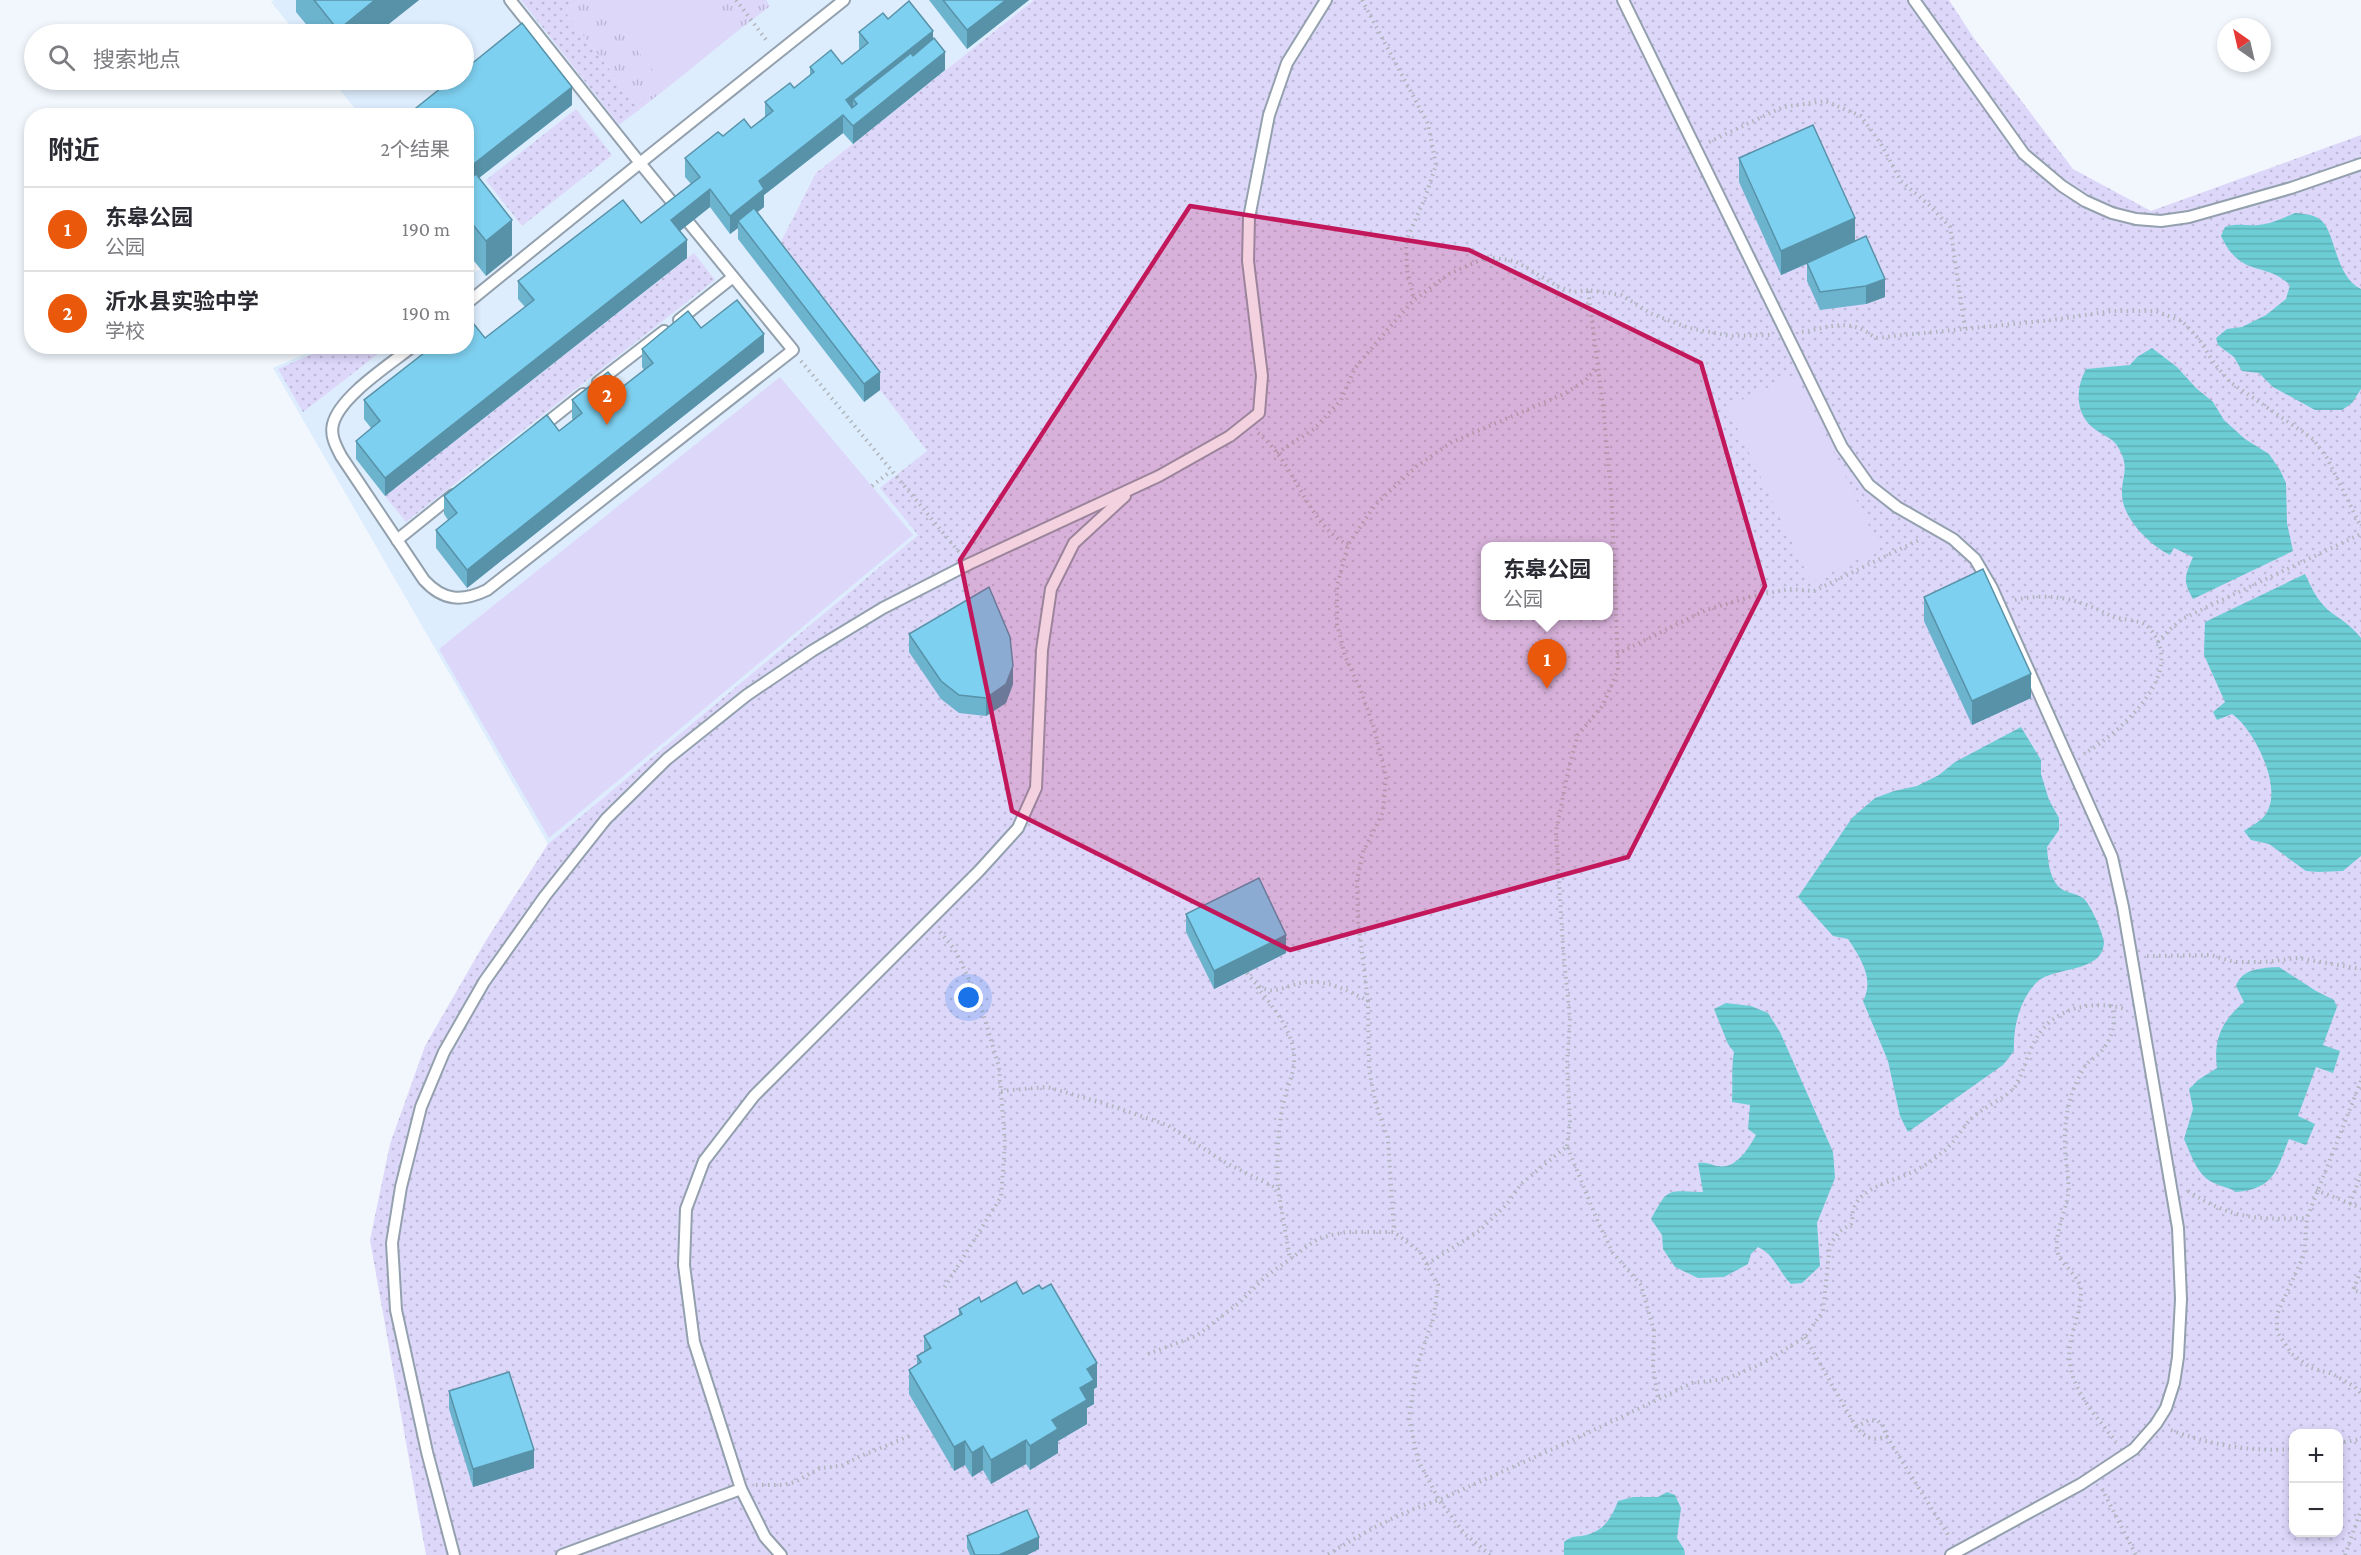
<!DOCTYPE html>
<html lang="zh">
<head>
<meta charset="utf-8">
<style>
	:root { --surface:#fff; --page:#f7f7f7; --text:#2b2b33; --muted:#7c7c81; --line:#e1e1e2; --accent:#ea580c }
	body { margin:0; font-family:"Crimson Pro","Noto Sans SC",serif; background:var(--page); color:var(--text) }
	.controls { position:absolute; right:18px; bottom:18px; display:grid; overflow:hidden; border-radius:12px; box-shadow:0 3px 9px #0003 }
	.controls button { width:54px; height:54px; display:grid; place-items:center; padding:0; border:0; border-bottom:2px solid var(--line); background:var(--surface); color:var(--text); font:30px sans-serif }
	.compass { position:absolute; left:2217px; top:18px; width:54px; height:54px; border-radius:50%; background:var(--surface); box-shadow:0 3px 9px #0003; rotate:326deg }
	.you { position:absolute; left:969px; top:998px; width:21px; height:21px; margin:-15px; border:4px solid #fff; border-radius:50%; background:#1a73e8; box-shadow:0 0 0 9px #1a73e833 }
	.badge { display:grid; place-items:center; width:39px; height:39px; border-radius:50%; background:var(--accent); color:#fff; font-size:20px; font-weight:700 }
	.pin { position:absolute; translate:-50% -50px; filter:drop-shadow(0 2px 3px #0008) }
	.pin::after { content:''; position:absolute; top:32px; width:21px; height:18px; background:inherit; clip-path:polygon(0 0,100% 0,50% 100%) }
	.popup { position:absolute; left:1481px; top:542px; width:132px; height:78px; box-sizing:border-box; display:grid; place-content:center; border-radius:12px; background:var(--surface); filter:drop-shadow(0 2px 4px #0005); font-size:20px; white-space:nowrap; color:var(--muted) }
	.popup b { font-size:22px; color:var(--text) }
	.popup::after { content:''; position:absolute; left:50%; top:100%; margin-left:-12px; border:12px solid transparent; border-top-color:var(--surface) }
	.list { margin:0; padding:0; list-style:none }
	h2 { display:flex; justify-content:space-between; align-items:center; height:78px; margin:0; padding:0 24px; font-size:26px }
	h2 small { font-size:20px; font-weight:400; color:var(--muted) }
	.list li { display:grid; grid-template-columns:39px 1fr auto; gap:18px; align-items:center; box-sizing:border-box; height:84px; padding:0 24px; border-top:2px solid var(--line) }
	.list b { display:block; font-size:22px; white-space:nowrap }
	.list p { margin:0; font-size:20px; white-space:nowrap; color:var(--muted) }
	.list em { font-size:20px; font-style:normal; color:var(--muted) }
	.icon { flex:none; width:33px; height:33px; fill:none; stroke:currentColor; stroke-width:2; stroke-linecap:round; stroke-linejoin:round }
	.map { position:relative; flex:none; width:2361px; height:1555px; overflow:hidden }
	.search { position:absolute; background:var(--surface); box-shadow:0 3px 9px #0003; left:24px; top:24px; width:450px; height:66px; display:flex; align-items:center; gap:15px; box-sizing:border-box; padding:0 21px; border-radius:33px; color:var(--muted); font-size:22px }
	.panel { position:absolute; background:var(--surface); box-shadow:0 3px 9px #0003; left:24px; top:108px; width:450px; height:246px; border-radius:24px }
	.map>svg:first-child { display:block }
	.built { fill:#ddedfd }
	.grass { fill:url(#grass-tufts) }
	.park { fill:url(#park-dots); fill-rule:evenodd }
	.pitch { fill:#ddd7fa }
	.water { fill:url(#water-rules) }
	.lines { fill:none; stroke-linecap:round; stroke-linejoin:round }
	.service-casing { stroke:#93a0ad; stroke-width:14 }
	.path { stroke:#b0b5bb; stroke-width:4; stroke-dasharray:1.5 4.5; stroke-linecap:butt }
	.service { stroke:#fff; stroke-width:10 }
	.wall { fill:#6cb3ce }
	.shaded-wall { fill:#5892a8 }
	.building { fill:#7ed0f0; stroke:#5892a8; stroke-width:1.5 }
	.marked { fill:#c2185b; fill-opacity:0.2; stroke:#c2185b; stroke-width:4.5; stroke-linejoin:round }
</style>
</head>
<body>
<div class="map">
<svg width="2361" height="1555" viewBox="0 0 2361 1555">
	<defs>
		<pattern id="grass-tufts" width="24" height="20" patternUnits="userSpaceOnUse" patternTransform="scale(1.5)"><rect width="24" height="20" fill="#ddd7fa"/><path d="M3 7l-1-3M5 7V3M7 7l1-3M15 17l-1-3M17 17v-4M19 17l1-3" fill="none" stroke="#bdb8d6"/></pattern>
		<pattern id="park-dots" width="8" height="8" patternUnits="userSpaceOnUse" patternTransform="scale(1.5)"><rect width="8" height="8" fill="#ddd7fa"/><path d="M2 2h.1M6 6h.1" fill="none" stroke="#bdb8d6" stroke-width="1.8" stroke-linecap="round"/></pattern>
		<pattern id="water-rules" width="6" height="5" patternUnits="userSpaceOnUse" patternTransform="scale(1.5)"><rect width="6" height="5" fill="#6dcdd5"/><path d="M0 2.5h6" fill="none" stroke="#5eb0b7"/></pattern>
	</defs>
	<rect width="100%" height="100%" fill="#f1f7fd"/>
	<path class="built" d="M274 0H1034L816 173 775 253 927 451 918 535 548 844 273 368 321 347 466 346 467 275 481 269 467 251 466 116 360 115 332 80H464V34H297L271 2Z"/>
	<g class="grass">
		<path d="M580 0H598L667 88 640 109 565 12Z"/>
		<path d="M701 0H766L770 6 730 37Z"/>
	</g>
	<g class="park">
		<path d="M521 0H580L565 12 640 109 619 125Z"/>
		<path d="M1034 0H1949L1973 37 2073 169 2151 211 2361 135V1555H426L370 1240 390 1144 425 1046 485 942 548 844 918 535 880 488 927 451 775 253 816 173ZM1486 546H1608V616H1486ZM2294 1434H2338V1532H2294Z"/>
		<path d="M576 109 612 155 522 226 486 180Z"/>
		<path d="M694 253 715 280 406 522 385 496Z"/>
		<path d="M331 346 387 347 303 412 278 369Z"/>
	</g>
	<g class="pitch">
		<path d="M598 0H701L730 37 667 88Z"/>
		<path d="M1796 374 1880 549 1811 582 1727 407Z"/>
		<path d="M780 377 913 535 549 838 439 649Z"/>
	</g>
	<g class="water">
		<path d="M2295 213C2305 214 2314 214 2322 221 2336 235 2335 276 2361 289V389L2352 403 2342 410H2315L2273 387 2259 373 2242 371 2234 357 2218 345 2216 338 2227 329 2242 327 2266 315 2286 299 2290 285C2266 261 2241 279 2221 236L2225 227C2236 223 2246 226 2258 225 2271 224 2283 218 2295 213Z"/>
		<path d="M2152 348 2177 367 2196 388 2213 402 2224 420 2245 439 2269 454 2280 470 2286 483 2287 523 2293 551 2193 599C2182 580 2185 576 2193 557L2174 548 2170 555C2150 545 2124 520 2122 496 2121 475 2131 469 2118 447 2113 438 2104 436 2096 430 2075 416 2075 389 2086 369L2130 365 2137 357Z"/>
		<path d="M2305 574C2311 587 2317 600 2328 610 2341 620 2350 624 2361 638V856L2343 871 2318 872 2306 871 2269 844 2251 840 2244 831C2253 825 2264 820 2268 810 2281 784 2254 729 2232 714L2217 720 2213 712 2225 702 2204 655 2205 622Z"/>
		<path d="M2021 727 2041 760V774L2049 800 2059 818V830L2047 847C2048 860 2049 876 2058 886 2064 893 2076 893 2083 898 2090 903 2104 935 2104 943 2102 974 2052 966 2036 983 2019 1001 2013 1028 2014 1051L2003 1065 1908 1132 1900 1116 1888 1061 1863 1001C1875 979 1860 957 1848 939L1833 936 1798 897 1852 818 1875 798 1894 791 1917 786 1939 775 1955 762Z"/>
		<path d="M2279 967 2316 991 2334 1000 2337 1007 2323 1045 2340 1051 2333 1073 2316 1067 2298 1116 2315 1124 2306 1145 2289 1139C2277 1169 2275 1189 2236 1192 2228 1187 2222 1187 2214 1183 2197 1176 2191 1154 2184 1139L2193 1109 2189 1089 2198 1080 2217 1068C2213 1039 2222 1021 2244 1002L2236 986C2242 968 2263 968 2279 967Z"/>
		<path d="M1726 1003 1751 1006 1768 1013 1780 1032 1833 1152 1835 1178 1817 1223 1820 1266 1802 1283 1791 1284C1779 1272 1774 1254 1758 1247L1751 1254 1748 1264 1724 1277 1698 1278 1675 1267 1663 1249 1662 1235 1651 1219C1669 1186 1667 1191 1703 1192L1698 1163C1706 1162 1709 1164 1717 1166 1736 1170 1748 1149 1756 1135L1748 1129 1750 1105 1732 1102C1733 1084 1731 1068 1734 1052L1728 1044 1714 1009Z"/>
		<path d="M1667 1492 1675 1495 1681 1508 1677 1538 1684 1549 1685 1555H1564V1542C1574 1534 1576 1538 1586 1535 1604 1531 1612 1517 1618 1501L1633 1497H1658Z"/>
	</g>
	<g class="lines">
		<g class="service-casing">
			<g id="service">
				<path d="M510 0 640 163 844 0"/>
				<path d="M1623 0 1842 447 1869 485 1897 507 1953 539 1975 559 1992 588 2112 857 2123 907 2178 1228 2181 1299 2178 1357 2174 1383 2166 1408 2156 1424 2134 1449 2081 1484 1951 1555"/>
				<path d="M1914 0 2024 154 2062 186 2085 201 2112 213 2136 219 2161 221 2189 217 2291 188 2361 164"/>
				<path d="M679 320 733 277"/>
				<path d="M413 346C391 364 340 396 333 424 330 436 336 446 341 456L424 580C443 601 462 602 487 590L793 350 640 163 466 304"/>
				<path d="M598 382 664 331"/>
				<path d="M539 429 583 394"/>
				<path d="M397 540 453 495"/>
				<path d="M741 1489 765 1537 781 1555"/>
				<path d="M454 1555 427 1452 396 1310 392 1243 401 1187 421 1107 444 1052 484 982 545 896 606 819 667 759 747 695 812 651 883 608 969 564 1159 476 1230 436 1259 413 1262 376 1248 261 1249 218 1269 115 1287 63 1326 0"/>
				<path d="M562 1555 741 1489 694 1342 684 1265 686 1209 704 1161 754 1096 979 871 1018 828 1036 788 1042 650 1051 589 1074 543 1125 496"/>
			</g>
		</g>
		<g class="path">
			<path d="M736 0 767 41"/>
			<path d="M1362 0 1428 124 1436 165 1425 198 1406 241 1407 270 1414 300"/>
			<path d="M1709 142 1783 107 1825 101 1861 116 1881 144 1901 181 1929 205 1950 227 1965 329"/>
			<path d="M1802 332C1832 327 1849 317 1875 338L2052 320 2112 311H2155L2182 321 2199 339 2214 363 2230 382 2313 439 2327 458 2361 527"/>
			<path d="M801 361 959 552"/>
			<path d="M1258 433C1297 464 1305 522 1348 545"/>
			<path d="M1277 453 1314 429 1341 400 1355 368 1387 330 1414 300 1449 274 1487 257 1515 261 1559 287 1574 292 1588 290"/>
			<path d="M872 486 891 471"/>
			<path d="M2015 600C2050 592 2078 599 2109 615 2120 621 2139 618 2148 627 2191 671 2120 732 2084 754"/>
			<path d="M2158 642 2168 631 2182 619 2361 534"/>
			<path d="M1617 654 1706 610 1750 597 1789 589 1814 591 1921 539"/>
			<path d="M940 932 955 950 979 1000 999 1067 1005 1143 1001 1197 944 1288"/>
			<path d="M2147 956 2211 955 2234 962H2264L2298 958 2361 969"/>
			<path d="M1247 973C1271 1007 1284 980 1315 982 1334 983 1351 992 1368 1001L1369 1070 1376 1104 1388 1139 1394 1232"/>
			<path d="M1257 987C1275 1009 1300 1039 1293 1070 1291 1080 1286 1090 1284 1101 1277 1129 1277 1160 1278 1189"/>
			<path d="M1368 1001 1358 920 1357 880 1363 852 1383 812 1386 777 1374 728 1359 686 1345 656 1337 624V586L1348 545 1375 505 1417 466 1452 442 1564 394 1585 381 1598 367"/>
			<path d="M2111 1005C2118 1023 2111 1042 2098 1055 2095 1058 2090 1060 2087 1064 2081 1071 2074 1087 2071 1096 2066 1113 2064 1133 2065 1151 2066 1167 2071 1183 2067 1200 2064 1215 2055 1234 2057 1250 2060 1266 2081 1275 2081 1292 2081 1317 2066 1339 2070 1364 2074 1394 2099 1419 2116 1442"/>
			<path d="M2361 1081 2307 1218 2304 1255 2277 1314V1332L2292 1354 2311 1368 2333 1374 2355 1387 2361 1394"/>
			<path d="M1001 1091 1047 1087 1106 1104 1167 1125 1226 1163 1278 1189 1290 1259"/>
			<path d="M1567 1146 1570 1122 1567 1064 1570 1019 1563 948 1556 832 1568 771 1578 735 1603 705 1618 670 1612 503 1603 406 1588 290 1621 295 1652 314 1689 328 1730 336 1770 335"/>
			<path d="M2316 1190 2361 1208"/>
			<path d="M2188 1191C2232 1219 2256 1220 2307 1218"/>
			<path d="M2350 1204 2361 1174"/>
			<path d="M1427 1264 1479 1231 1507 1204 1521 1184 1567 1146 1598 1222 1613 1253 1641 1285 1654 1331 1653 1366 1658 1399"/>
			<path d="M2361 1271 2353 1290 2361 1293"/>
			<path d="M1805 1337 1856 1427C1867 1439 1872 1441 1887 1437L1950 1538"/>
			<path d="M1148 1354 1196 1336 1239 1303 1265 1277 1319 1238 1346 1232H1394L1420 1252 1438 1285 1434 1316 1417 1366 1409 1418 1418 1460 1439 1500C1398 1513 1363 1533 1327 1555"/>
			<path d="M1856 1427 1869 1420 1878 1421 1883 1426 1887 1437"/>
			<path d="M2171 1430C2210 1445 2251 1452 2294 1449"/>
			<path d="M2338 1443 2361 1439"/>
			<path d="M756 1485H783L795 1482 820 1468 841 1466 863 1455 912 1435"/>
			<path d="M2102 1489 2136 1555"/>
			<path d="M1490 1555 1464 1533 1439 1500 1575 1439 1692 1383 1726 1379 1765 1362 1805 1337 1823 1311 1830 1244 1840 1231 1851 1224C1853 1220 1852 1216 1853 1211 1860 1186 1893 1182 1912 1172 1922 1168 1934 1159 1943 1152 1955 1142 1962 1128 1972 1118 1983 1107 2009 1097 2016 1085 2028 1063 2030 1038 2051 1021 2072 1004 2100 1002 2125 1009"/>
			<path d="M2345 1555 2361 1510"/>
		</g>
		<use href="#service" class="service"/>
	</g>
	<g class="wall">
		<path d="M296 0H419L376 34H314L296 12Z"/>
		<path d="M929 0H1029L967 49Z"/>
		<path d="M888 19 933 39 945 70 853 144 843 133 764 195V207L757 212 880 390 864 402 738 239V228L730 234 710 207 680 231 687 258 385 496 356 459V441L371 428 364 419V400L485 338 525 307 518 299V281L641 223 691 184 685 177V158L723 136 751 128 765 117V102L794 88 810 75V67L842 64 859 50V32Z"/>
		<path d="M572 105 479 178 512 255 486 276 466 251V116Z"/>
		<path d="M1739 158 1855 241 1885 297 1866 304 1820 310 1807 281V264L1781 275 1739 182Z"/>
		<path d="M701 328 764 352 467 588 436 548V530L448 520 444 514V496L559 431 573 420 572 418V400L621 388 644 370 642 367V349Z"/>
		<path d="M1924 597 2031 698 1972 725 1924 621Z"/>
		<path d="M909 634 1013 684 1006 703 986 716 959 713 941 699 909 652Z"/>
		<path d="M1186 914 1286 953 1214 989 1186 932Z"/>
		<path d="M1023 1294 1097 1387 1094 1389V1404L1087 1408V1424L1058 1441V1453L1030 1470 1026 1464 991 1484 983 1470 972 1477 965 1465 954 1471 909 1394V1370L917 1365V1356L924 1352V1336L959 1315V1309L981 1302Z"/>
		<path d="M449 1391 534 1468 473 1487 449 1409Z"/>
		<path d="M967 1536 1039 1549 1027 1555H970L967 1548Z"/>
	</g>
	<g class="shaded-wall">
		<path d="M375 0H419L376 34H338V30Z"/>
		<path d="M1006 0H1029L967 49V30Z"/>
		<path d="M933 31V49L857 104 853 99V112L846 100Z"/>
		<path d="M945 52V70L853 144V126Z"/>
		<path d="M572 87V105L466 188V170Z"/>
		<path d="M843 115V133L764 195V207L741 225 738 221V228L730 234V216L759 181Z"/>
		<path d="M710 189V207L671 238V220Z"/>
		<path d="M1855 218V242L1781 275V251Z"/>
		<path d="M512 220V255L486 276V241Z"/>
		<path d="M687 240V258L385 496V478Z"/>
		<path d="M1885 279V297L1866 304V286Z"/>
		<path d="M764 334V352L467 588V570Z"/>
		<path d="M880 372V390L864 402V384Z"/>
		<path d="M1013 666V684L1006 703 986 716V698Z"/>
		<path d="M2031 674V698L1972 725V701Z"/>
		<path d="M1286 935V953L1214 989V971Z"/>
		<path d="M1097 1363V1387L1094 1389V1404L1087 1408V1424L1058 1441V1453L1030 1470V1446L1080 1388 1087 1369Z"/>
		<path d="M1026 1440V1464L991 1484V1460Z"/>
		<path d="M965 1441V1465L954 1471V1447Z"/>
		<path d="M983 1446V1470L972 1477V1453Z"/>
		<path d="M534 1450V1468L473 1487V1469Z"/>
		<path d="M1039 1537V1549L1027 1555H999Z"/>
	</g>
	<g class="building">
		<path d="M314 0H375L338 30Z"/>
		<path d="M943 0H1006L967 30Z"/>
		<path d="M909 1 933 31 846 100 852 108 857 104 853 99 911 53 913 56 934 38 945 52 853 126 843 115 759 181 764 189 730 216 710 189 671 220 687 240 385 478 356 441 380 421 364 400 433 346H466V320L469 318 485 338 534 300 518 281 623 200 641 223 700 177 685 158 718 132 723 136 744 119 751 128 773 111 765 102 790 83 794 88 814 72 810 67 831 50 842 64 868 43 859 32 883 13 888 19Z"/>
		<path d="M522 23 572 87 466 170V116H406L451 80H464V70Z"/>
		<path d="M1813 125 1855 218 1781 251 1739 158Z"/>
		<path d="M476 174 512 220 486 241 466 216V182Z"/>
		<path d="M754 208 880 372 864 384 738 221Z"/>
		<path d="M1866 236 1885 279 1866 286 1820 292 1807 263Z"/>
		<path d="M737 300 764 334 467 570 436 530 457 513 444 496 547 415 559 431 582 413 572 400 608 372 621 388 653 363 642 349 688 311 701 328Z"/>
		<path d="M1983 569 2031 674 1972 701 1924 597Z"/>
		<path d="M989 587 1010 637 1013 666 1006 684 986 698 959 695 941 681 909 634Z"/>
		<path d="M1259 878 1286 935 1214 971 1186 914Z"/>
		<path d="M1016 1282 1023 1294 1039 1285 1042 1289 1051 1284 1097 1363 1087 1369 1094 1380 1080 1388 1087 1400 1052 1420 1058 1429 1030 1446 1026 1440 991 1460 983 1446 972 1453 965 1441 954 1447 909 1370 921 1362 917 1356 931 1348 924 1336 962 1314 959 1309 979 1297 981 1302Z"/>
		<path d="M509 1372 534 1450 473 1469 449 1391Z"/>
		<path d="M1027 1510 1039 1537 999 1555H975L967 1536Z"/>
	</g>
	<path class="marked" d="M1190 206 1469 250 1701 363 1765 586 1628 857 1290 950 1012 811 960 560Z"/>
</svg>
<div class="controls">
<button>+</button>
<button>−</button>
</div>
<svg class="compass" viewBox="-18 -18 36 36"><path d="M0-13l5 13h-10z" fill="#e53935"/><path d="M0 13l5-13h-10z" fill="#7c7c81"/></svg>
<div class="you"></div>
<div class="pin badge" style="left:1547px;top:689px">1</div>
<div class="popup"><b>东皋公园</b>公园</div>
<div class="pin badge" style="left:607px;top:425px">2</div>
<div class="search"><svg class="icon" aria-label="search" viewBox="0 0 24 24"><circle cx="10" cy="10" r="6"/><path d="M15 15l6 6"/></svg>搜索地点</div>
<section class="panel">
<h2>附近<small>2个结果</small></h2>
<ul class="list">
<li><span class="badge">1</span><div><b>东皋公园</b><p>公园</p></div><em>190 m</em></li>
<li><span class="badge">2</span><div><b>沂水县实验中学</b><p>学校</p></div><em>190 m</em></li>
</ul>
</section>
</div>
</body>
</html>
